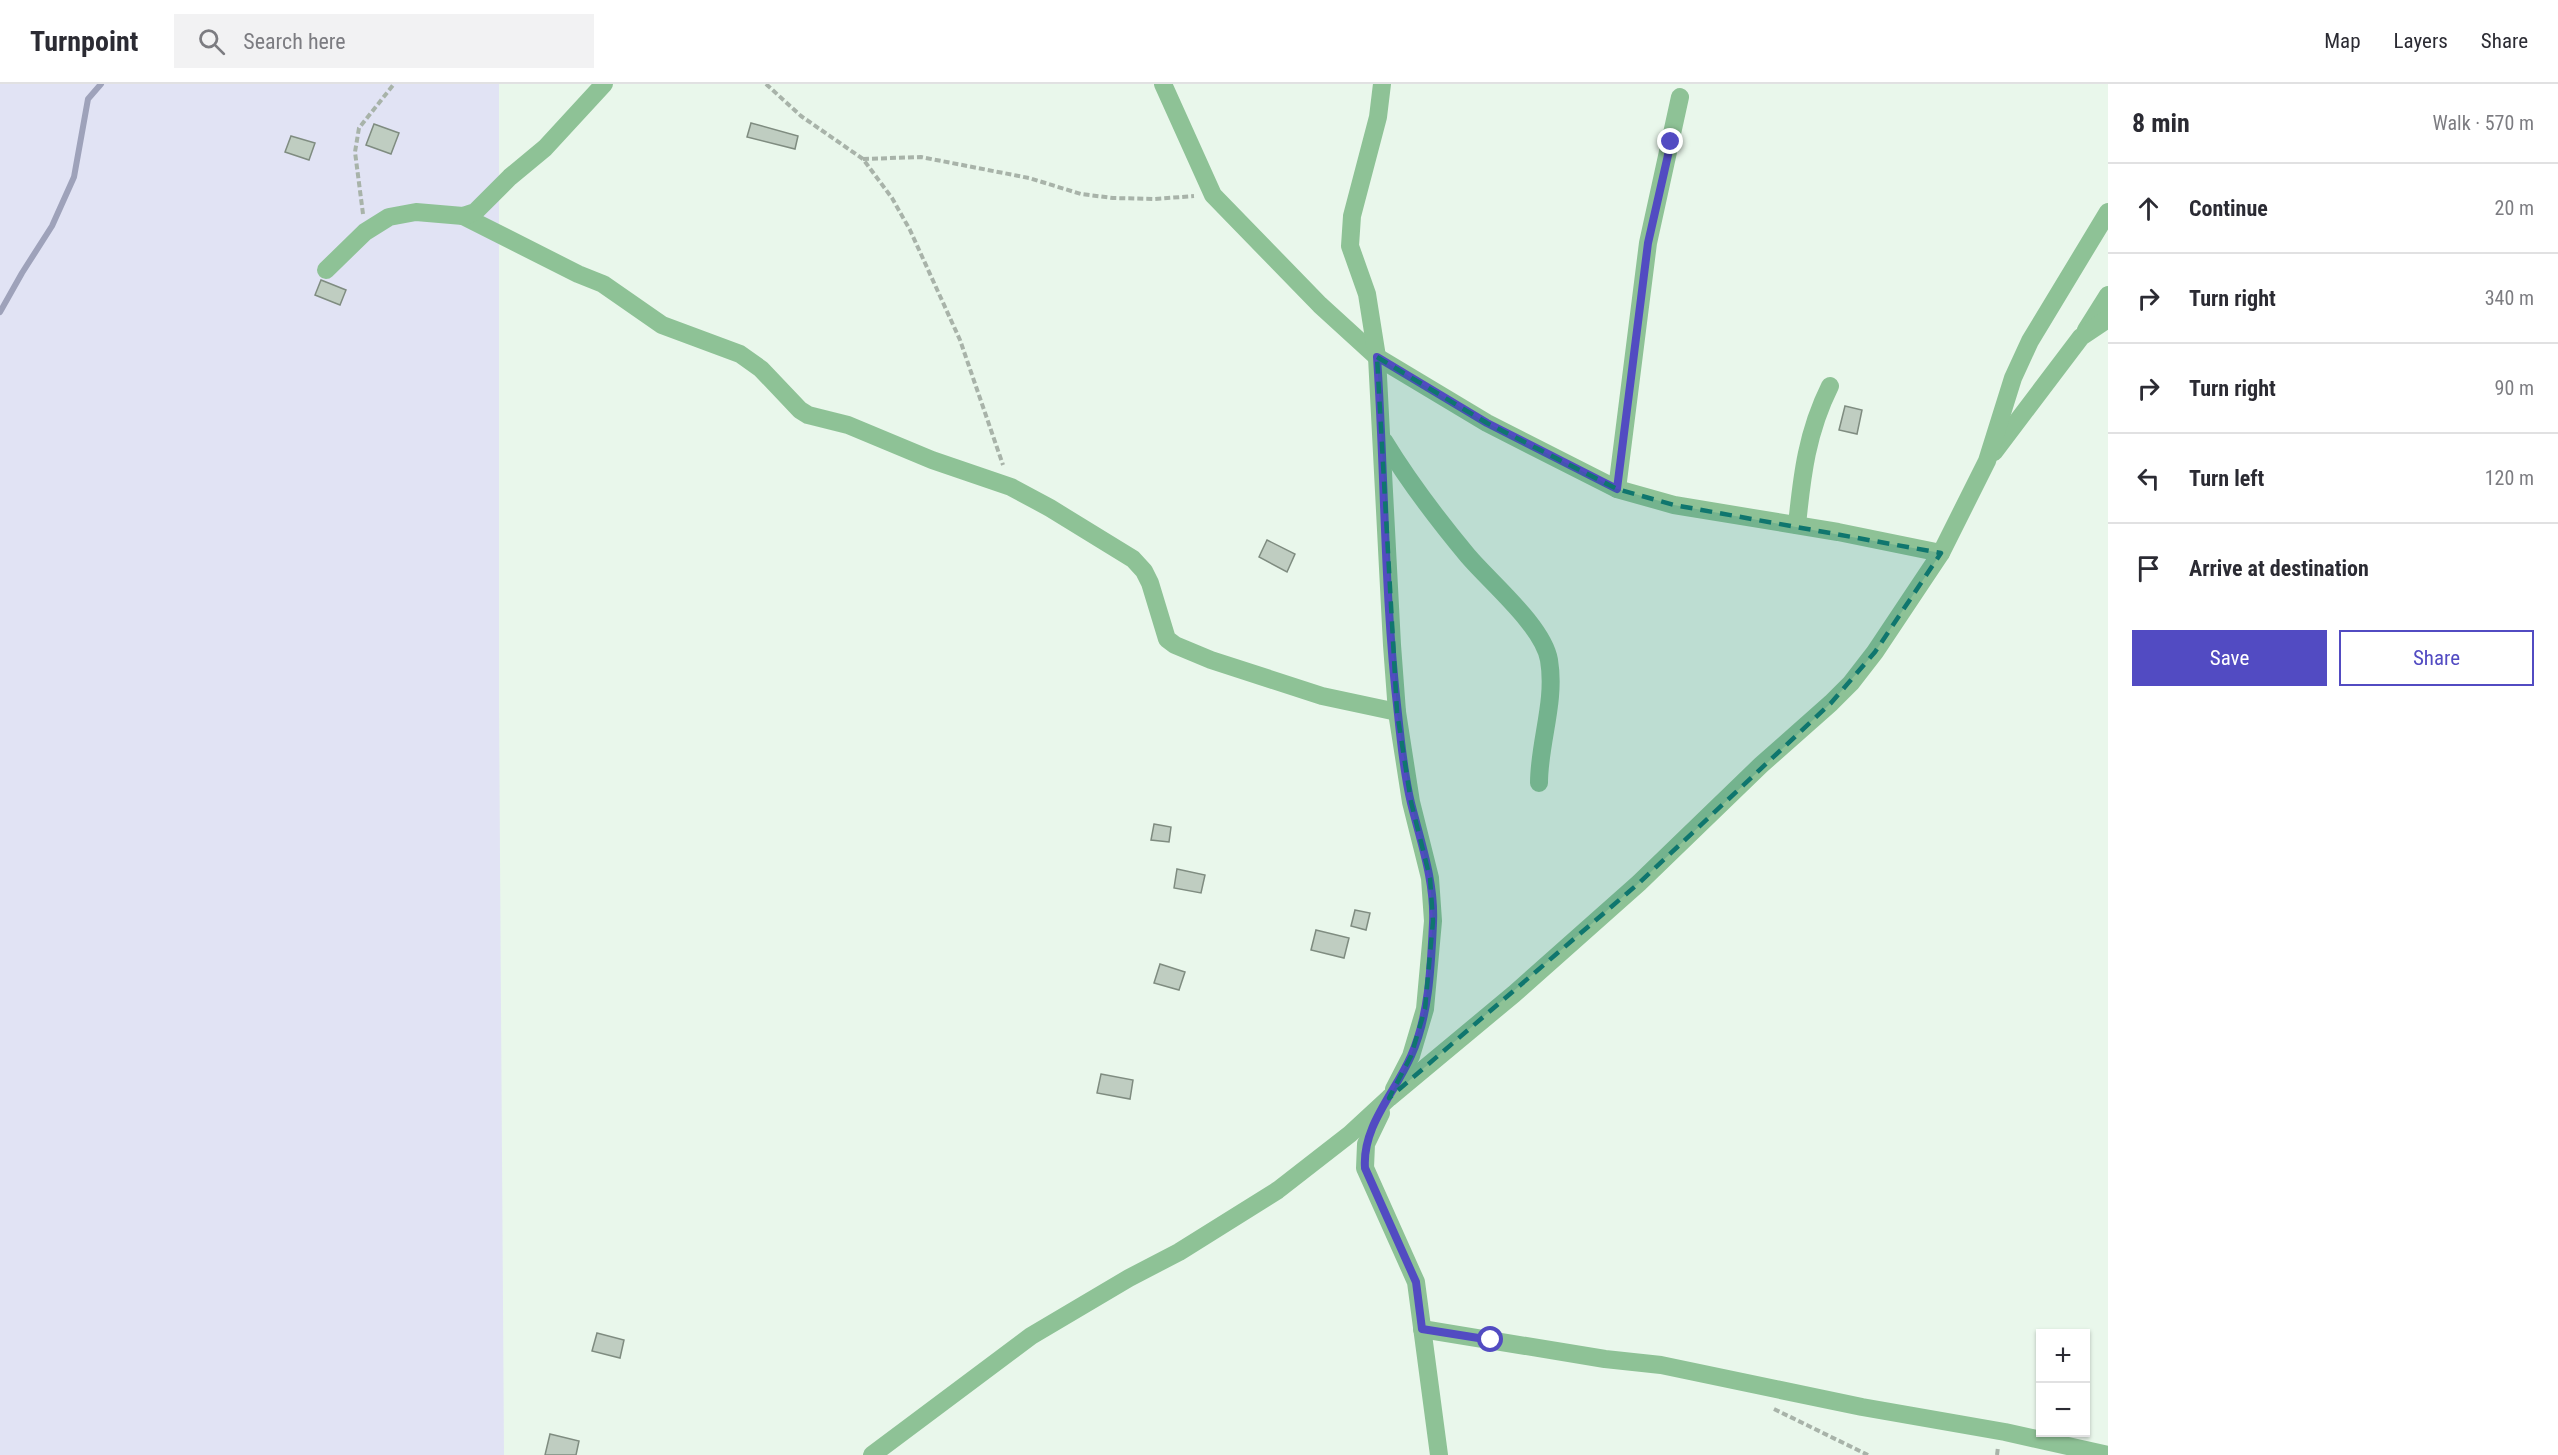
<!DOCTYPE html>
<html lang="en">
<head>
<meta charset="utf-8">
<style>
	:root { --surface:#fff; --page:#f2f2f3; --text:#2b2b33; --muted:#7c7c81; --line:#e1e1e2; --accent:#524bc2 }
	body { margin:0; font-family:"Roboto Condensed",sans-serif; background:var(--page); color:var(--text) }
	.controls { position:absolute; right:18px; bottom:18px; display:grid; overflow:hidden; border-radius:0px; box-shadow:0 2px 4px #0004 }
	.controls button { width:54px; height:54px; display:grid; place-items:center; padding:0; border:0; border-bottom:2px solid var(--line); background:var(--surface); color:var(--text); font:30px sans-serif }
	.stop { position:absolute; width:18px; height:18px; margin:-14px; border:4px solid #524bc2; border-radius:50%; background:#fff }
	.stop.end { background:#524bc2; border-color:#fff; box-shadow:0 2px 6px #0008 }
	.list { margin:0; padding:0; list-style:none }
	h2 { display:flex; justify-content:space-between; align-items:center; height:78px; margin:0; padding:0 24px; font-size:26px }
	h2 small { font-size:20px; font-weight:400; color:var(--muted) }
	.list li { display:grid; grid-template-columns:39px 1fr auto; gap:18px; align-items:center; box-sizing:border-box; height:90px; padding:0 24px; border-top:2px solid var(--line) }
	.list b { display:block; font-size:22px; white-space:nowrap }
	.list em { font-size:20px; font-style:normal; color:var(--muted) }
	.actions { display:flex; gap:12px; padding:18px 24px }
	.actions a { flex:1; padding:14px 0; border:2px solid var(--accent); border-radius:0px; text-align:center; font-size:21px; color:var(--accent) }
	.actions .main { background:var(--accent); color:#fff }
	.icon { flex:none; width:33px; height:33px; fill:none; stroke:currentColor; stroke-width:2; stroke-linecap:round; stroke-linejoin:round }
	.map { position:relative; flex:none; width:2108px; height:1371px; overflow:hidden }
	header { display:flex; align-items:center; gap:36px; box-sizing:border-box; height:84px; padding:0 30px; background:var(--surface); border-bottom:2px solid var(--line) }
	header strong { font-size:28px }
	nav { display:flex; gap:33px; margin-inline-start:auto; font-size:21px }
	.search { width:420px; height:54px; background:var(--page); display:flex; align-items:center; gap:15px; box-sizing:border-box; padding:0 21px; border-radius:0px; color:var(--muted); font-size:22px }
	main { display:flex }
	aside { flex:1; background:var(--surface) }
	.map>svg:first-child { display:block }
	.green { fill:#e1e3f4 }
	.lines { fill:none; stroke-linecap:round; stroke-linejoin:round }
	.stream { stroke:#9ea2ba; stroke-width:6 }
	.building { fill:#bfcdc1; stroke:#7f8c80; stroke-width:1.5 }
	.path { stroke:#a8b3a9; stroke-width:4; stroke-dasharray:6 3; stroke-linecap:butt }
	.minor { stroke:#8ec296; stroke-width:18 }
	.route { stroke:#524bc2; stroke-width:8 }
	.marked { fill:#0f766e; fill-opacity:0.2; stroke:#0f766e; stroke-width:4.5; stroke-dasharray:12 8; stroke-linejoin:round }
</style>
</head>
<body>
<header>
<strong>Turnpoint</strong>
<div class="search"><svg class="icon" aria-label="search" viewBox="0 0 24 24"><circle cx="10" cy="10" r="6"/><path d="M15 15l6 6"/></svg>Search here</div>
<nav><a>Map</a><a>Layers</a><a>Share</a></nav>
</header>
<main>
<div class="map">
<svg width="2108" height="1371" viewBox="0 0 2108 1371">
	<rect width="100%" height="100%" fill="#e9f7eb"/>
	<path class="green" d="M0 0H499V624L504 1371H0Z"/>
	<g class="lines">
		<path class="stream" d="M0 228 22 189 52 142 74 93 88 15 101 0"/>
	</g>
	<g class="building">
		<path d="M751 39 798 52 795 65 747 53Z"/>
		<path d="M374 40 399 49 391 70 366 61Z"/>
		<path d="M291 52 315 59 309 76 285 68Z"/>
		<path d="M321 196 346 206 340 221 315 211Z"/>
		<path d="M1845 322 1862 326 1857 350 1839 346Z"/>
		<path d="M1267 456 1295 470 1287 488 1259 473Z"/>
		<path d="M1154 740 1171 743 1169 758 1151 756Z"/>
		<path d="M1177 785 1205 791 1201 809 1174 804Z"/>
		<path d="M1355 826 1370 829 1366 846 1351 842Z"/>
		<path d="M1316 846 1349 854 1344 874 1311 866Z"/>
		<path d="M1160 880 1185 888 1179 906 1154 899Z"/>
		<path d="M1101 990 1133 996 1130 1015 1097 1009Z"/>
		<path d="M597 1249 624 1256 620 1274 592 1267Z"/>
		<path d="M550 1350 579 1357 576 1371H545Z"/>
	</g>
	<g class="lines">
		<g class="path">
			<path d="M766 0 801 32 863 75 892 114 910 146 960 256 1003 381"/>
			<path d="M863 75 921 73 1029 94 1081 110 1113 114 1155 115 1194 112"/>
			<path d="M363 130 355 68 359 44 394 0"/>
			<path d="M1774 1325 1868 1371"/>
			<path d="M1997 1371 1998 1363"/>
		</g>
		<g class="minor">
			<path d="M1163 0 1213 111 1320 221 1377 273 1487 339 1617 405 1674 421 1838 448 1941 469"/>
			<path d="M1382 0 1378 33 1352 132 1350 162 1367 210 1377 273 1392 561 1397 628 1411 718 1430 794 1433 837 1425 925 1411 972 1394 1005"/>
			<path d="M463 132 578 190 603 200 662 241 740 270 761 285 800 326 808 331 848 341 932 376 1011 403 1050 424 1133 475 1144 487 1150 499 1167 555 1175 561 1211 576 1322 612 1397 628"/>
			<path d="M326 186 365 148 389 133 416 128 463 132 475 128 510 93 545 64 604 0"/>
			<path d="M2086 246 2108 211"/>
			<path d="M1384 357C1409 398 1438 436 1468 472 1491 499 1543 542 1549 576 1556 618 1539 658 1539 699"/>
			<path d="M1994 368 2081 253 2108 235"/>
			<path d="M1617 405 1648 159 1680 13"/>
			<path d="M1797 441C1802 391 1807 348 1830 302"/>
			<path d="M1381 1029 1366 1060 1365 1084 1416 1198 1439 1371"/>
			<path d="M1422 1245 1605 1275 1661 1281 1862 1323 2005 1348 2108 1371"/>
			<path d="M872 1371 1031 1252 1129 1194 1179 1168 1278 1106 1350 1050 1389 1014 1514 910 1639 799 1761 681 1831 619 1851 599 1875 568 1941 469 1987 377 2013 294 2030 257 2108 128"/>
		</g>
	</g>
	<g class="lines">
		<path class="route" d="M1491 1256 1422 1245 1416 1198 1365 1084C1362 1042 1395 1009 1411 972 1429 932 1431 883 1433 839 1435 798 1421 759 1411 719 1404 690 1401 660 1398 630 1384 512 1385 392 1377 273L1487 339 1617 405 1648 159 1671 58"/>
	</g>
	<path class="marked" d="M1377 273 1487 339 1617 405 1674 421 1941 469 1875 568 1831 619 1639 799 1389 1014 1411 972 1425 925 1433 837 1430 794 1411 718 1397 628Z"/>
</svg>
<div class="controls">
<button>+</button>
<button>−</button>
</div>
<div class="stop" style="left:1491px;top:1256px"></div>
<div class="stop end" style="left:1671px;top:58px"></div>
</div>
<aside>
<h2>8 min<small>Walk · 570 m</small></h2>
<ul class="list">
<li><svg class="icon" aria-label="ahead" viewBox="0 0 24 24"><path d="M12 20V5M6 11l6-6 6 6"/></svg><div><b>Continue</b></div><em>20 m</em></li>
<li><svg class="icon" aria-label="right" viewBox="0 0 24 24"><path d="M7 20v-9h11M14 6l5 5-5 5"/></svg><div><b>Turn right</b></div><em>340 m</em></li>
<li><svg class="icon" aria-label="right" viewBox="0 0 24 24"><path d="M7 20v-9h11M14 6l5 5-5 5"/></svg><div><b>Turn right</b></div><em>90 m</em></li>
<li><svg class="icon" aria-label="left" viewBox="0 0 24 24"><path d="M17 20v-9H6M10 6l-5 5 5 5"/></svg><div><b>Turn left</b></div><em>120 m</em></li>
<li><svg class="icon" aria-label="arrive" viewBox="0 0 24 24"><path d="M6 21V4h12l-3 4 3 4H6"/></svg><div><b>Arrive at destination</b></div></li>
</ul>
<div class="actions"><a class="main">Save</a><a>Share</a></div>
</aside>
</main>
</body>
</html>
